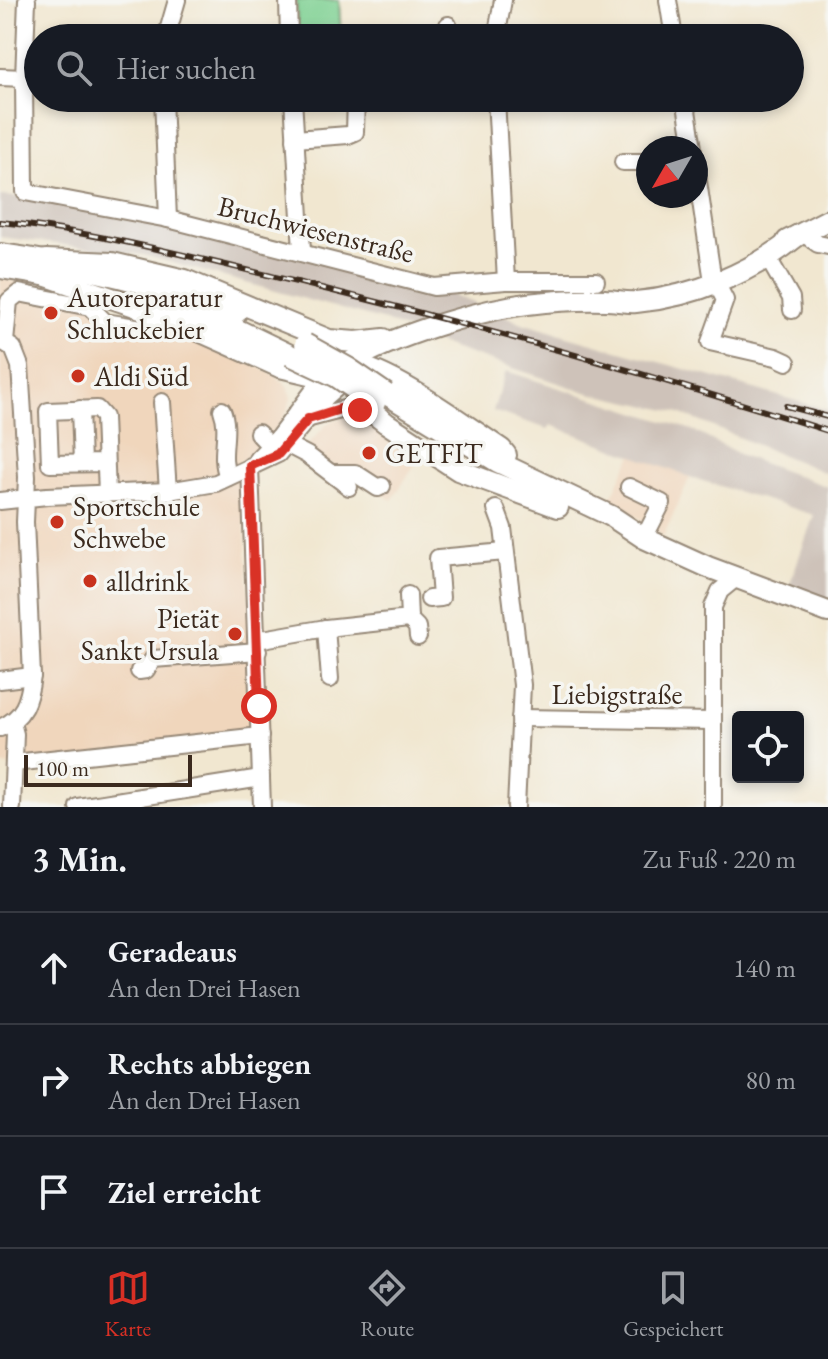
<!DOCTYPE html>
<html lang="de">
<head>
<meta charset="utf-8">
<style>
	:root { --surface:#171b24; --page:#20242c; --text:#f1f3f6; --muted:#9ea1a6; --line:#363941; --accent:#d93025 }
	body { margin:0; font-family:"EB Garamond",serif; background:var(--page); color:var(--text) }
	.controls { position:absolute; right:24px; bottom:24px; display:grid; overflow:hidden; border-radius:8px; box-shadow:0 4px 12px #0003 }
	.controls button { width:72px; height:72px; display:grid; place-items:center; padding:0; border:0; border-bottom:2px solid var(--line); background:var(--surface); color:var(--text); font:40px sans-serif }
	.compass { position:absolute; left:636px; top:136px; width:72px; height:72px; border-radius:50%; background:var(--surface); box-shadow:0 4px 12px #0003; rotate:231deg }
	.scale { position:absolute; left:24px; bottom:20px; width:168px; box-sizing:border-box; padding-left:8px; border:4px solid #3b2a1e; border-top:0; font-size:22px; line-height:28px; white-space:nowrap; color:#3b2a1e; -webkit-text-stroke:6px #f6f6f2; paint-order:stroke }
	.stop { position:absolute; width:24px; height:24px; margin:-18px; border:6px solid #d93025; border-radius:50%; background:#fff }
	.stop.end { background:#d93025; border-color:#fff; box-shadow:0 2px 8px #0008 }
	.list { margin:0; padding:0; list-style:none }
	h2 { display:flex; justify-content:space-between; align-items:center; height:104px; margin:0; padding:0 32px; font-size:34px }
	h2 small { font-size:26px; font-weight:400; color:var(--muted) }
	.list li { display:grid; grid-template-columns:52px 1fr auto; gap:24px; align-items:center; box-sizing:border-box; height:112px; padding:0 32px; border-top:2px solid var(--line) }
	.list b { display:block; font-size:30px; white-space:nowrap }
	.list p { margin:0; font-size:26px; white-space:nowrap; color:var(--muted) }
	.list em { font-size:26px; font-style:normal; color:var(--muted) }
	.icon { flex:none; width:44px; height:44px; fill:none; stroke:currentColor; stroke-width:2; stroke-linecap:round; stroke-linejoin:round }
	.map { position:relative; flex:none; width:828px; height:807px; overflow:hidden }
	.search { position:absolute; background:var(--surface); box-shadow:0 4px 12px #0003; left:24px; right:24px; top:24px; height:88px; display:flex; align-items:center; gap:20px; box-sizing:border-box; padding:0 28px; border-radius:44px; color:var(--muted); font-size:30px }
	.sheet { height:440px; background:var(--surface) }
	nav { display:flex; justify-content:space-around; align-items:center; box-sizing:border-box; height:112px; border-top:2px solid var(--line); background:var(--surface); font-size:22px; color:var(--muted) }
	nav a { display:grid; justify-items:center; gap:4px }
	nav .on { color:var(--accent) }
	.map>svg:first-child { display:block }
	.built { fill:#f0d6bc }
	.industrial { fill:#cec2b9 }
	.green { fill:#7ed092; stroke:#5c7d58; stroke-width:2 }
	.lines { fill:none; stroke-linecap:round; stroke-linejoin:round }
	.minor-casing { stroke:#968877; stroke-width:20 }
	.major-casing { stroke:#968877; stroke-width:24 }
	.minor { stroke:#fff; stroke-width:16 }
	.major { stroke:#fff; stroke-width:20 }
	.rail-casing { stroke:#3b2a1e; stroke-width:6 }
	.rail { stroke:#f6f6f2; stroke-width:3; stroke-dasharray:9; stroke-linecap:butt }
	.major-bridge-casing { stroke:#968877; stroke-width:24; stroke-linecap:butt }
	.major-bridge { stroke:#fff; stroke-width:20 }
	.route { stroke:#d93025; stroke-width:10 }
	.poi-dot { fill:#c8321e; stroke:#f6f6f2; stroke-width:3 }
	.labels { text-anchor:middle; stroke-width:7; stroke-linejoin:round; paint-order:stroke }
	.street-label { font-size:28px; fill:#3b2a1e; stroke:#f6f6f2 }
	.poi-label { font-size:28px; fill:#3b2a1e; stroke:#f6f6f2; text-anchor:start }
</style>
</head>
<body>
<div class="map">
<svg width="828" height="807" viewBox="0 0 828 807">
	<rect width="100%" height="100%" fill="#f6f6f2"/>
	<filter id="ink" filterUnits="userSpaceOnUse"><feTurbulence type="fractalNoise" baseFrequency=".0125" numOctaves="2"/><feDisplacementMap in="SourceGraphic" scale="16" xChannelSelector="R" yChannelSelector="G"/><feConvolveMatrix kernelMatrix="1 2 1 2 8 2 1 2 1" color-interpolation-filters="sRGB"/></filter>
	<filter id="wash" filterUnits="userSpaceOnUse"><feTurbulence type="fractalNoise" baseFrequency=".006" numOctaves="4" result="noise"/><feDisplacementMap in="SourceGraphic" scale="32" xChannelSelector="R" yChannelSelector="G"/><feGaussianBlur stdDeviation="1.8" result="paint"/><feColorMatrix in="noise" values="0 0 0 0 0 0 0 0 0 0 0 0 0 0 0 0 0 1.4 0 .05"/><feComposite in="paint" operator="in"/></filter>
	<g filter="url(#wash)">
		<rect width="100%" height="100%" fill="#f1e7d0"/>
		<g class="built">
			<path d="M0 278 74 296 165 327 268 371 284 382 289 389 291 398 288 410 279 425 257 450 240 462 250 606 255 743 23 767 0 765Z"/>
			<path d="M345 414 366 420 419 458 392 500 304 449 327 424Z"/>
			<path d="M633 454 690 477 663 537 647 522 608 503Z"/>
		</g>
		<g class="industrial">
			<path d="M25 192 434 287 525 324 828 410V474L677 412 589 393 446 346 385 321 144 255 0 237V196L16 197Z"/>
			<path d="M506 371 692 430 740 455 828 487V602L789 586 814 515 690 477 551 425 548 429 493 411Z"/>
		</g>
		<path class="green" d="M296 0H339L341 38H298Z"/>
	</g>
	<g filter="url(#ink)">
		<g class="lines">
			<g class="minor-casing">
				<g id="minor">
					<path d="M27 0 24 78 25 192 168 219 434 287 506 281H596"/>
					<path d="M288 0 289 38"/>
					<path d="M668 0 674 38"/>
					<path d="M166 38 177 0"/>
					<path d="M446 38 448 25"/>
					<path d="M496 38 503 0"/>
					<path d="M0 77 24 78"/>
					<path d="M163 98 168 219"/>
					<path d="M293 98 302 251"/>
					<path d="M496 98 506 281"/>
					<path d="M685 98 693 148"/>
					<path d="M295 139 348 135 355 132 356 98"/>
					<path d="M623 162H648"/>
					<path d="M696 168 712 275 725 300 710 342 776 357 787 362"/>
					<path d="M803 233 818 244 828 246"/>
					<path d="M768 258 791 298 792 310"/>
					<path d="M0 340 13 348 20 366 27 477 25 522 32 676C29 700 24 718 0 728"/>
					<path d="M5 342 9 301 19 293 90 307 105 322 154 330"/>
					<path d="M162 402 168 491"/>
					<path d="M80 409 82 463"/>
					<path d="M222 410C231 433 218 454 228 477"/>
					<path d="M310 418 348 408 372 416"/>
					<path d="M258 433 277 453"/>
					<path d="M282 442 307 455 349 487"/>
					<path d="M257 459 277 439 314 390 335 374"/>
					<path d="M105 463 50 464 48 411 97 409 104 417 107 494"/>
					<path d="M250 466 262 807"/>
					<path d="M332 473H355L378 488 382 486"/>
					<path d="M629 487 662 503 644 538"/>
					<path d="M0 501 47 496 168 491 216 483 278 454 326 397 349 377"/>
					<path d="M496 509 503 528 522 685 516 807"/>
					<path d="M429 599 441 598 438 558 505 552"/>
					<path d="M409 619 417 627 418 637"/>
					<path d="M326 628 330 679"/>
					<path d="M257 640 326 628 409 619 408 595"/>
					<path d="M139 671 146 670 153 659 258 651"/>
					<path d="M0 680 32 676"/>
					<path d="M520 718 713 721"/>
					<path d="M14 763 260 736"/>
					<path d="M12 807 15 734 12 723"/>
					<path d="M78 807 261 778"/>
					<path d="M713 807V607L720 591 736 578"/>
				</g>
			</g>
			<g class="major-casing">
				<g id="major">
					<path d="M787 241 828 220"/>
					<path d="M0 254C75 264 165 286 236 313"/>
					<path d="M46 260 112 263 185 280 329 340 356 342 384 339"/>
					<path d="M0 268 55 277"/>
					<path d="M41 274 170 318 280 367 327 378"/>
					<path d="M172 305 238 330 290 355"/>
					<path d="M349 363C389 337 479 310 527 304 553 301 580 299 606 300 616 300 626 303 636 302 694 297 753 272 797 236"/>
					<path d="M349 363C396 373 460 422 501 449L506 455"/>
					<path d="M355 394 364 406 386 423 458 470 558 507"/>
					<path d="M386 394 498 462 611 516 644 538 708 567 828 612"/>
				</g>
			</g>
			<use href="#minor" class="minor"/>
			<use href="#major" class="major"/>
			<g class="rail-casing">
				<g id="rail">
					<path d="M0 222C100 232 199 259 297 282 475 325 653 375 828 431"/>
					<path d="M786 406 828 417"/>
				</g>
			</g>
			<use href="#rail" class="rail"/>
			<g class="major-bridge-casing">
				<g id="major-bridge">
					<path d="M305 344 348 368 386 394"/>
					<path d="M290 355 337 377 375 403"/>
				</g>
			</g>
			<use href="#major-bridge" class="major-bridge"/>
		</g>
	</g>
	<g class="lines" filter="url(#ink)">
		<path class="route" d="M259 706 250 466 278 454 308 419 340 409 360 410"/>
	</g>
	<g class="poi-dot">
		<circle cx="51" cy="313" r="8"/>
		<circle cx="78" cy="376" r="8"/>
		<circle cx="369" cy="453" r="8"/>
		<circle cx="57" cy="522" r="8"/>
		<circle cx="90" cy="581" r="8"/>
		<circle cx="235" cy="634" r="8"/>
	</g>
	<g class="labels">
		<g class="street-label">
			<text transform="translate(316 229) rotate(14)" y="10">Bruchwiesenstraße</text>
			<text x="617" y="704">Liebigstraße</text>
		</g>
		<g class="poi-label">
			<text x="67" y="307">Autoreparatur<tspan x="67" dy="32">Schluckebier</tspan></text>
			<text x="94" y="386">Aldi Süd</text>
			<text x="385" y="463">GETFIT</text>
			<text x="73" y="516">Sportschule<tspan x="73" dy="32">Schwebe</tspan></text>
			<text x="106" y="591">alldrink</text>
			<text x="219" y="628" text-anchor="end">Pietät<tspan x="219" dy="32">Sankt Ursula</tspan></text>
		</g>
	</g>
</svg>
<div class="controls">
<button><svg class="icon" aria-label="locate" viewBox="0 0 24 24"><circle cx="12" cy="12" r="6"/><path d="M12 2v4M12 18v4M2 12h4M18 12h4"/></svg></button>
</div>
<svg class="compass" viewBox="-18 -18 36 36"><path d="M0-13l5 13h-10z" fill="#e53935"/><path d="M0 13l5-13h-10z" fill="#9ea1a6"/></svg>
<div class="scale">100 m</div>
<div class="stop" style="left:259px;top:706px"></div>
<div class="stop end" style="left:360px;top:410px"></div>
<div class="search"><svg class="icon" aria-label="search" viewBox="0 0 24 24"><circle cx="10" cy="10" r="6"/><path d="M15 15l6 6"/></svg>Hier suchen</div>
</div>
<section class="sheet">
<h2>3 Min.<small>Zu Fuß · 220 m</small></h2>
<ul class="list">
<li><svg class="icon" aria-label="ahead" viewBox="0 0 24 24"><path d="M12 20V5M6 11l6-6 6 6"/></svg><div><b>Geradeaus</b><p>An den Drei Hasen</p></div><em>140 m</em></li>
<li><svg class="icon" aria-label="right" viewBox="0 0 24 24"><path d="M7 20v-9h11M14 6l5 5-5 5"/></svg><div><b>Rechts abbiegen</b><p>An den Drei Hasen</p></div><em>80 m</em></li>
<li><svg class="icon" aria-label="arrive" viewBox="0 0 24 24"><path d="M6 21V4h12l-3 4 3 4H6"/></svg><div><b>Ziel erreicht</b></div></li>
</ul>
</section>
<nav>
<a class="on"><svg class="icon" aria-label="map" viewBox="0 0 24 24"><path d="M3 6l6-2 6 2 6-2v14l-6 2-6-2-6 2zM9 4v14M15 6v14"/></svg>Karte</a>
<a><svg class="icon" aria-label="directions" viewBox="0 0 24 24"><path d="M12 3l9 9-9 9-9-9zM9 14v-3h6M13 9l2 2-2 2"/></svg>Route</a>
<a><svg class="icon" aria-label="saved" viewBox="0 0 24 24"><path d="M7 4h10v16l-5-4-5 4z"/></svg>Gespeichert</a>
</nav>
</body>
</html>
